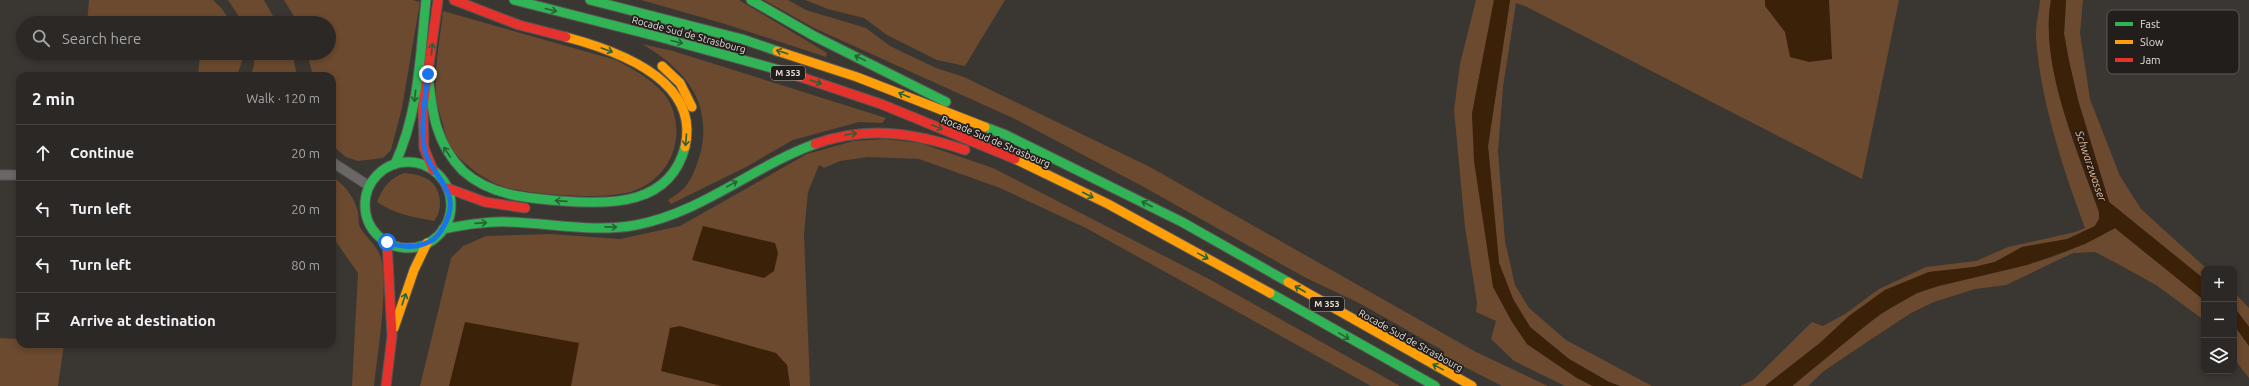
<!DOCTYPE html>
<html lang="en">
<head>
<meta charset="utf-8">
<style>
	:root { --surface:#2c2826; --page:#383432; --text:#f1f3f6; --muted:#a6a6a7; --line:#484443 }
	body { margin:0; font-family:Ubuntu,sans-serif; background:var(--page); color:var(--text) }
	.controls { position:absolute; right:12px; bottom:12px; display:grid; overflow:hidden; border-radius:8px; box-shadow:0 2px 6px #0003 }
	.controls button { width:36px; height:36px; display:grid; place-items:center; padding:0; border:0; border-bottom:1px solid var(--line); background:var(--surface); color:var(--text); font:20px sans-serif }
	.stop { position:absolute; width:12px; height:12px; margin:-9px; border:3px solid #1a73e8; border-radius:50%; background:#fff }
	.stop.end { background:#1a73e8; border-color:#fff; box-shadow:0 1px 4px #0008 }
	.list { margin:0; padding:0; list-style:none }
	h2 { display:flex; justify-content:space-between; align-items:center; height:52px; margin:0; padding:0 16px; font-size:17px }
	h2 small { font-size:13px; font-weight:400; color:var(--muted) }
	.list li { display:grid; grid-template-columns:26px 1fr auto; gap:12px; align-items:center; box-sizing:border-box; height:56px; padding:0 16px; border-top:1px solid var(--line) }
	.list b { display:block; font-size:15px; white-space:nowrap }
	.list em { font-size:13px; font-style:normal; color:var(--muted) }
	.icon { flex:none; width:22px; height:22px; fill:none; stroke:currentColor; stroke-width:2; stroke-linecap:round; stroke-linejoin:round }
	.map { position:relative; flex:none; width:2249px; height:386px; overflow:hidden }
	.search { position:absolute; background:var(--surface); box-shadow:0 2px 6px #0003; left:16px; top:16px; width:320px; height:44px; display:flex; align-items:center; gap:10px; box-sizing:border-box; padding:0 14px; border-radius:22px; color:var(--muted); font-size:15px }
	.panel { position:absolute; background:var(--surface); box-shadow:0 2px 6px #0003; left:16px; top:72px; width:320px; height:276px; border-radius:12px }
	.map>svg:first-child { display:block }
	.green { fill:#6b4a2f }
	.water { fill:#3c2109 }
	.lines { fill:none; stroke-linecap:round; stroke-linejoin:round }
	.street-casing { stroke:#585451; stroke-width:11 }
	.fast-casing { stroke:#585451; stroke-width:11 }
	.slow-casing { stroke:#585451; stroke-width:11 }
	.jam-casing { stroke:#585451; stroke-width:11 }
	.street { stroke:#6a6867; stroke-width:9 }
	.fast { stroke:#30b455; stroke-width:9 }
	.slow { stroke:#ff9f0a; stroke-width:9 }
	.jam { stroke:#e5322d; stroke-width:9 }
	.oneway { stroke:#286235 }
	.route { stroke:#1a73e8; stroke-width:5 }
	.labels { text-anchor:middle; stroke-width:3.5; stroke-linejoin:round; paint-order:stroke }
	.shield { fill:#221e1b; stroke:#aaa5a1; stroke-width:1 }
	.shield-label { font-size:9px; font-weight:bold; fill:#e5dfdb }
	.street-label { font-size:10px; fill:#e5dfdb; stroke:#221e1b }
	.water-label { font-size:11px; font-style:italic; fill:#fbb985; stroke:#221e1b }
	.key { fill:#221e1b; stroke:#5c5855; stroke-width:1 }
	.key-label { font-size:11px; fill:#e5dfdb }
</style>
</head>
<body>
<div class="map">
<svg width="2249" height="386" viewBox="0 0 2249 386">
	<rect width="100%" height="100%" fill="#3a3632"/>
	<g class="green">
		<path d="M89 0H213L222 9 232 23H87Z"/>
		<path d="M228 0H264L277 23H243Z"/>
		<path d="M284 0H413L420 2 402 108 391 150 383 158 358 161 346 157 334 147 332 142V76H313L307 53H329V23H298Z"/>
		<path d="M641 0H739L827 53 826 57 725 24Z"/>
		<path d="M764 0H788L806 10 866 28 890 46 936 68 964 77 1150 167 1476 352 1548 386H1502L1441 355 1442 350 1361 304 1306 278 1142 186 1015 119 814 28Z"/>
		<path d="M805 0H1005L965 66 937 60 887 35 864 18 828 9Z"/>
		<path d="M1476 0H1494L1472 114 1482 214 1527 344 1577 378 1593 386H1565L1514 361 1491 339 1496 321 1476 312 1477 303 1465 227 1454 110 1460 64Z"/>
		<path d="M1510 0H1899L1862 179 1525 6 1516 3 1503 87 1498 151 1505 241 1515 285 1529 308 1566 340 1652 386H1620L1609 382 1569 359 1530 327 1513 299 1499 263 1488 146Z"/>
		<path d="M2040 0H2051C2039 65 2078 151 2099 212V219L2095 226 2067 239 2022 247 1995 262 1974 267 1929 272 1885 290 1849 316 1820 343 1765 386H1740L1753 380 1812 322 1823 326 1845 314 1879 289 1926 267 1976 261 2008 247 2075 232 2085 228C2063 169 2041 102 2036 39 2035 27 2039 13 2040 0Z"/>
		<path d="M2066 0H2083L2080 33 2090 99 2120 176 2141 209 2207 269H2204V279L2109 202 2078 100 2069 61 2064 34Z"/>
		<path d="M443 11 616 60C633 69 661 84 670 103 686 137 671 176 636 190 611 201 531 195 504 187 484 180 461 163 449 145 446 140 445 131 443 125 441 116 436 105 436 96 434 68 440 39 443 11Z"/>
		<path d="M642 44 673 51 886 118 882 123 859 122 793 140 746 167 671 204 668 200C674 196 681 192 685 187 693 178 698 162 701 151 712 100 683 68 642 44Z"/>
		<path d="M181 53H243L244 55 237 76H198L200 55Z"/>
		<path d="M254 53H292L297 76H250L254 66Z"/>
		<path d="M885 139 920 143 993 168 1209 279 1400 386H1371L1086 228 1000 188 919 159 868 157 840 161 824 168 819 165 808 192 804 234 810 386H790L787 365 661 371 722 386H420L451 258 463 246 486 236 551 234 620 239 680 226 807 154 853 141Z"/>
		<path d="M404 173C413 174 421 175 429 180 441 188 444 210 434 221 413 217 394 214 377 202 383 187 389 179 404 173Z"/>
		<path d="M332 176C345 186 354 196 358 212 359 217 358 223 360 227 365 237 376 244 380 255 390 280 377 356 374 386H352L358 273 332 236Z"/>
		<path d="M2115 228 2204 300V320L2156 285 2118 264 2095 252 2073 253 2006 285 1975 289 1934 302 1911 313 1861 346 1824 371 1808 386H1792C1832 354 1870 316 1916 294 1950 278 1990 275 2025 265 2057 257 2087 244 2115 228Z"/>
		<path d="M2234 292 2249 308V327L2234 307Z"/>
		<path d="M2234 325 2249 346V378L2234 359Z"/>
		<path d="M0 338 20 339V344H64L58 386H0Z"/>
	</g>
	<g class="water">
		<path d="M1494 0H1510L1488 146 1499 263 1513 299 1530 327 1569 359 1609 382 1620 386H1593L1577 378 1527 344 1512 322 1493 287 1474 161 1472 114Z"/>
		<path d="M1765 0H1829L1832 59 1809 62 1790 57 1785 32 1765 6Z"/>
		<path d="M2051 0H2066L2064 34 2069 61 2078 100 2109 202 2204 279V300L2115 228 2085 244 2027 265 1939 286 1917 293 1880 314 1792 386H1765L1820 343 1849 316 1885 290 1929 272 1974 267 1995 262 2022 247 2068 239 2095 226 2099 219V212C2078 151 2039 65 2051 0Z"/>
		<path d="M703 226 775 243 778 253 774 271 764 278 692 260Z"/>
		<path d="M2234 307 2249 327V346L2234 325Z"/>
		<path d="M465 322 579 343 571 386H449Z"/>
		<path d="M680 326 776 353 787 365 790 386H722L661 371 670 328Z"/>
	</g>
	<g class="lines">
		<g class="street-casing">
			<g id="street">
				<path d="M332 162 369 186"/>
				<path d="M0 175H20"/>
			</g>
		</g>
		<g class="fast-casing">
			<g id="fast">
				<path d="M514 0 663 38 783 71"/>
				<path d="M590 0 742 39 777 51"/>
				<path d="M751 0 814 36 946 102"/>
				<path d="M428 74C432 111 435 143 463 171 491 196 527 198 562 201 611 205 670 205 685 147"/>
				<path d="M985 127 1006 135 1182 222 1288 282"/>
				<circle cx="408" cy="205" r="43"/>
				<path d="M395 164C419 112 420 56 426 0"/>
				<path d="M443 229C465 225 487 221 509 222 551 223 594 233 636 225 701 213 754 166 815 144"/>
				<path d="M1270 293 1435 386"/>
			</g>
		</g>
		<g class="slow-casing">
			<g id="slow">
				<path d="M566 37C615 50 701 79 685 147"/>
				<path d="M777 51 857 77 985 127"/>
				<path d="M662 66 680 83 692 107"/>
				<path d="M1015 159 1108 204 1270 293"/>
				<path d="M1288 282 1472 386"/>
				<path d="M394 328 414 270 427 243"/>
			</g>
		</g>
		<g class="jam-casing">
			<g id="jam">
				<path d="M454 0 519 25 566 37"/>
				<path d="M783 71 881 104 1015 159"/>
				<path d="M815 144C867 125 915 133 965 150"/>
				<path d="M433 170 424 148 423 107 438 0"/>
				<path d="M447 188 485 202 525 208"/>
				<path d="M386 386 392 336 387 242"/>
			</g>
		</g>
		<use href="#street" class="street"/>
		<use href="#fast" class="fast"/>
		<use href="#slow" class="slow"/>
		<use href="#jam" class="jam"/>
	</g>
	<defs><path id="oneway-shaft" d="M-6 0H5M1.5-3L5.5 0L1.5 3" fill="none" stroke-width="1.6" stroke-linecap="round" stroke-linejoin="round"/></defs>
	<g class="oneway">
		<use href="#oneway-shaft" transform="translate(551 10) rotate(14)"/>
		<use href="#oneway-shaft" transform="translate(677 42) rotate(14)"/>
		<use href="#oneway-shaft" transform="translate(432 49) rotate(-83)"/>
		<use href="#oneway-shaft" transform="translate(607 50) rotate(20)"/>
		<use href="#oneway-shaft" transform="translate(782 52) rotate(-162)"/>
		<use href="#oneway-shaft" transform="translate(860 58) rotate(-154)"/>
		<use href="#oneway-shaft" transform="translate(816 82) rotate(19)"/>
		<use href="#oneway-shaft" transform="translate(904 95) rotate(-158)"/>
		<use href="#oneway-shaft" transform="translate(415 96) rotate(97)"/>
		<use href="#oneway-shaft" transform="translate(937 127) rotate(22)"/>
		<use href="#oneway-shaft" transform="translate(851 134) rotate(-9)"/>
		<use href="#oneway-shaft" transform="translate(686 140) rotate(95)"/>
		<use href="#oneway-shaft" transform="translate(447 152) rotate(-124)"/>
		<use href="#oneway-shaft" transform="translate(732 184) rotate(-28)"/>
		<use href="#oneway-shaft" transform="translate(1088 195) rotate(27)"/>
		<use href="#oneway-shaft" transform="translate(561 201) rotate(-176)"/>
		<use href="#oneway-shaft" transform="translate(1147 204) rotate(-153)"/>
		<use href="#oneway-shaft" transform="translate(481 223) rotate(-4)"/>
		<use href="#oneway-shaft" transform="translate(611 227) rotate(1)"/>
		<use href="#oneway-shaft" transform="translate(1203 256) rotate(29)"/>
		<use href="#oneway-shaft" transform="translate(1300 289) rotate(-150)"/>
		<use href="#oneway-shaft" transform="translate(404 299) rotate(-71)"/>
		<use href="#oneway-shaft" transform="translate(1344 336) rotate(31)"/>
		<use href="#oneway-shaft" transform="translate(1438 367) rotate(-151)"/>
	</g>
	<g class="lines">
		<path class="route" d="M387 242C403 248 419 249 434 239 440 234 443 228 446 222 462 189 429 176 424 147 421 123 425 98 428 74"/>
	</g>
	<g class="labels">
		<g class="shield">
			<rect x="771" y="66" width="34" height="14" rx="3"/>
			<rect x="1310" y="297" width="34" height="14" rx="3"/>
		</g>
		<g class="shield-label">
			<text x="788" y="76">M 353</text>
			<text x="1327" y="307">M 353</text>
		</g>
		<g class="street-label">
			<text transform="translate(689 34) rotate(15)" y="4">Rocade Sud de Strasbourg</text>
			<text transform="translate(996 141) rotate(23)" y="4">Rocade Sud de Strasbourg</text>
			<text transform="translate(1411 340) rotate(29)" y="4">Rocade Sud de Strasbourg</text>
		</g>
		<g class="water-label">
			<text transform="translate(2091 166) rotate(71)" y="4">Schwarzwasser</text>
		</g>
	</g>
	<rect x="2107" y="10" width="132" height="64" rx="6" class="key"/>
	<rect x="2115" y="22" width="18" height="4" fill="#30b455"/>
	<rect x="2115" y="40" width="18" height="4" fill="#ff9f0a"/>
	<rect x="2115" y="58" width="18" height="4" fill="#e5322d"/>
	<g class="key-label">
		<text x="2140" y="28">Fast</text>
		<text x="2140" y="46">Slow</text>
		<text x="2140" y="64">Jam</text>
	</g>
</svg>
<div class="controls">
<button>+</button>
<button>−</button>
<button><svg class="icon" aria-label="layers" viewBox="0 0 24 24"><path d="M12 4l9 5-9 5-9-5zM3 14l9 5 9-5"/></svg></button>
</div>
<div class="stop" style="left:387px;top:242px"></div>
<div class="stop end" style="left:428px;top:74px"></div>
<div class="search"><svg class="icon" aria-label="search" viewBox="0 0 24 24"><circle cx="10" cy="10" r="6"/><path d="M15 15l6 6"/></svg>Search here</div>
<section class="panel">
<h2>2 min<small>Walk · 120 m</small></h2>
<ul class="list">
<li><svg class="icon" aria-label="ahead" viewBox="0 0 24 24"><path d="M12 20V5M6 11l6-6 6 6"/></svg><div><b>Continue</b></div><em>20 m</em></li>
<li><svg class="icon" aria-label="left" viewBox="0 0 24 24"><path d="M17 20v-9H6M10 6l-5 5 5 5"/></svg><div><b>Turn left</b></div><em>20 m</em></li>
<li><svg class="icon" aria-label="left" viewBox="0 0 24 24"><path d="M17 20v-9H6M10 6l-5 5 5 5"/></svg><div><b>Turn left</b></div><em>80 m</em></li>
<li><svg class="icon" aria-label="arrive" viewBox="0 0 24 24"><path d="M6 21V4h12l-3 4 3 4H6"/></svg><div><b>Arrive at destination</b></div></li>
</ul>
</section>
</div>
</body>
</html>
